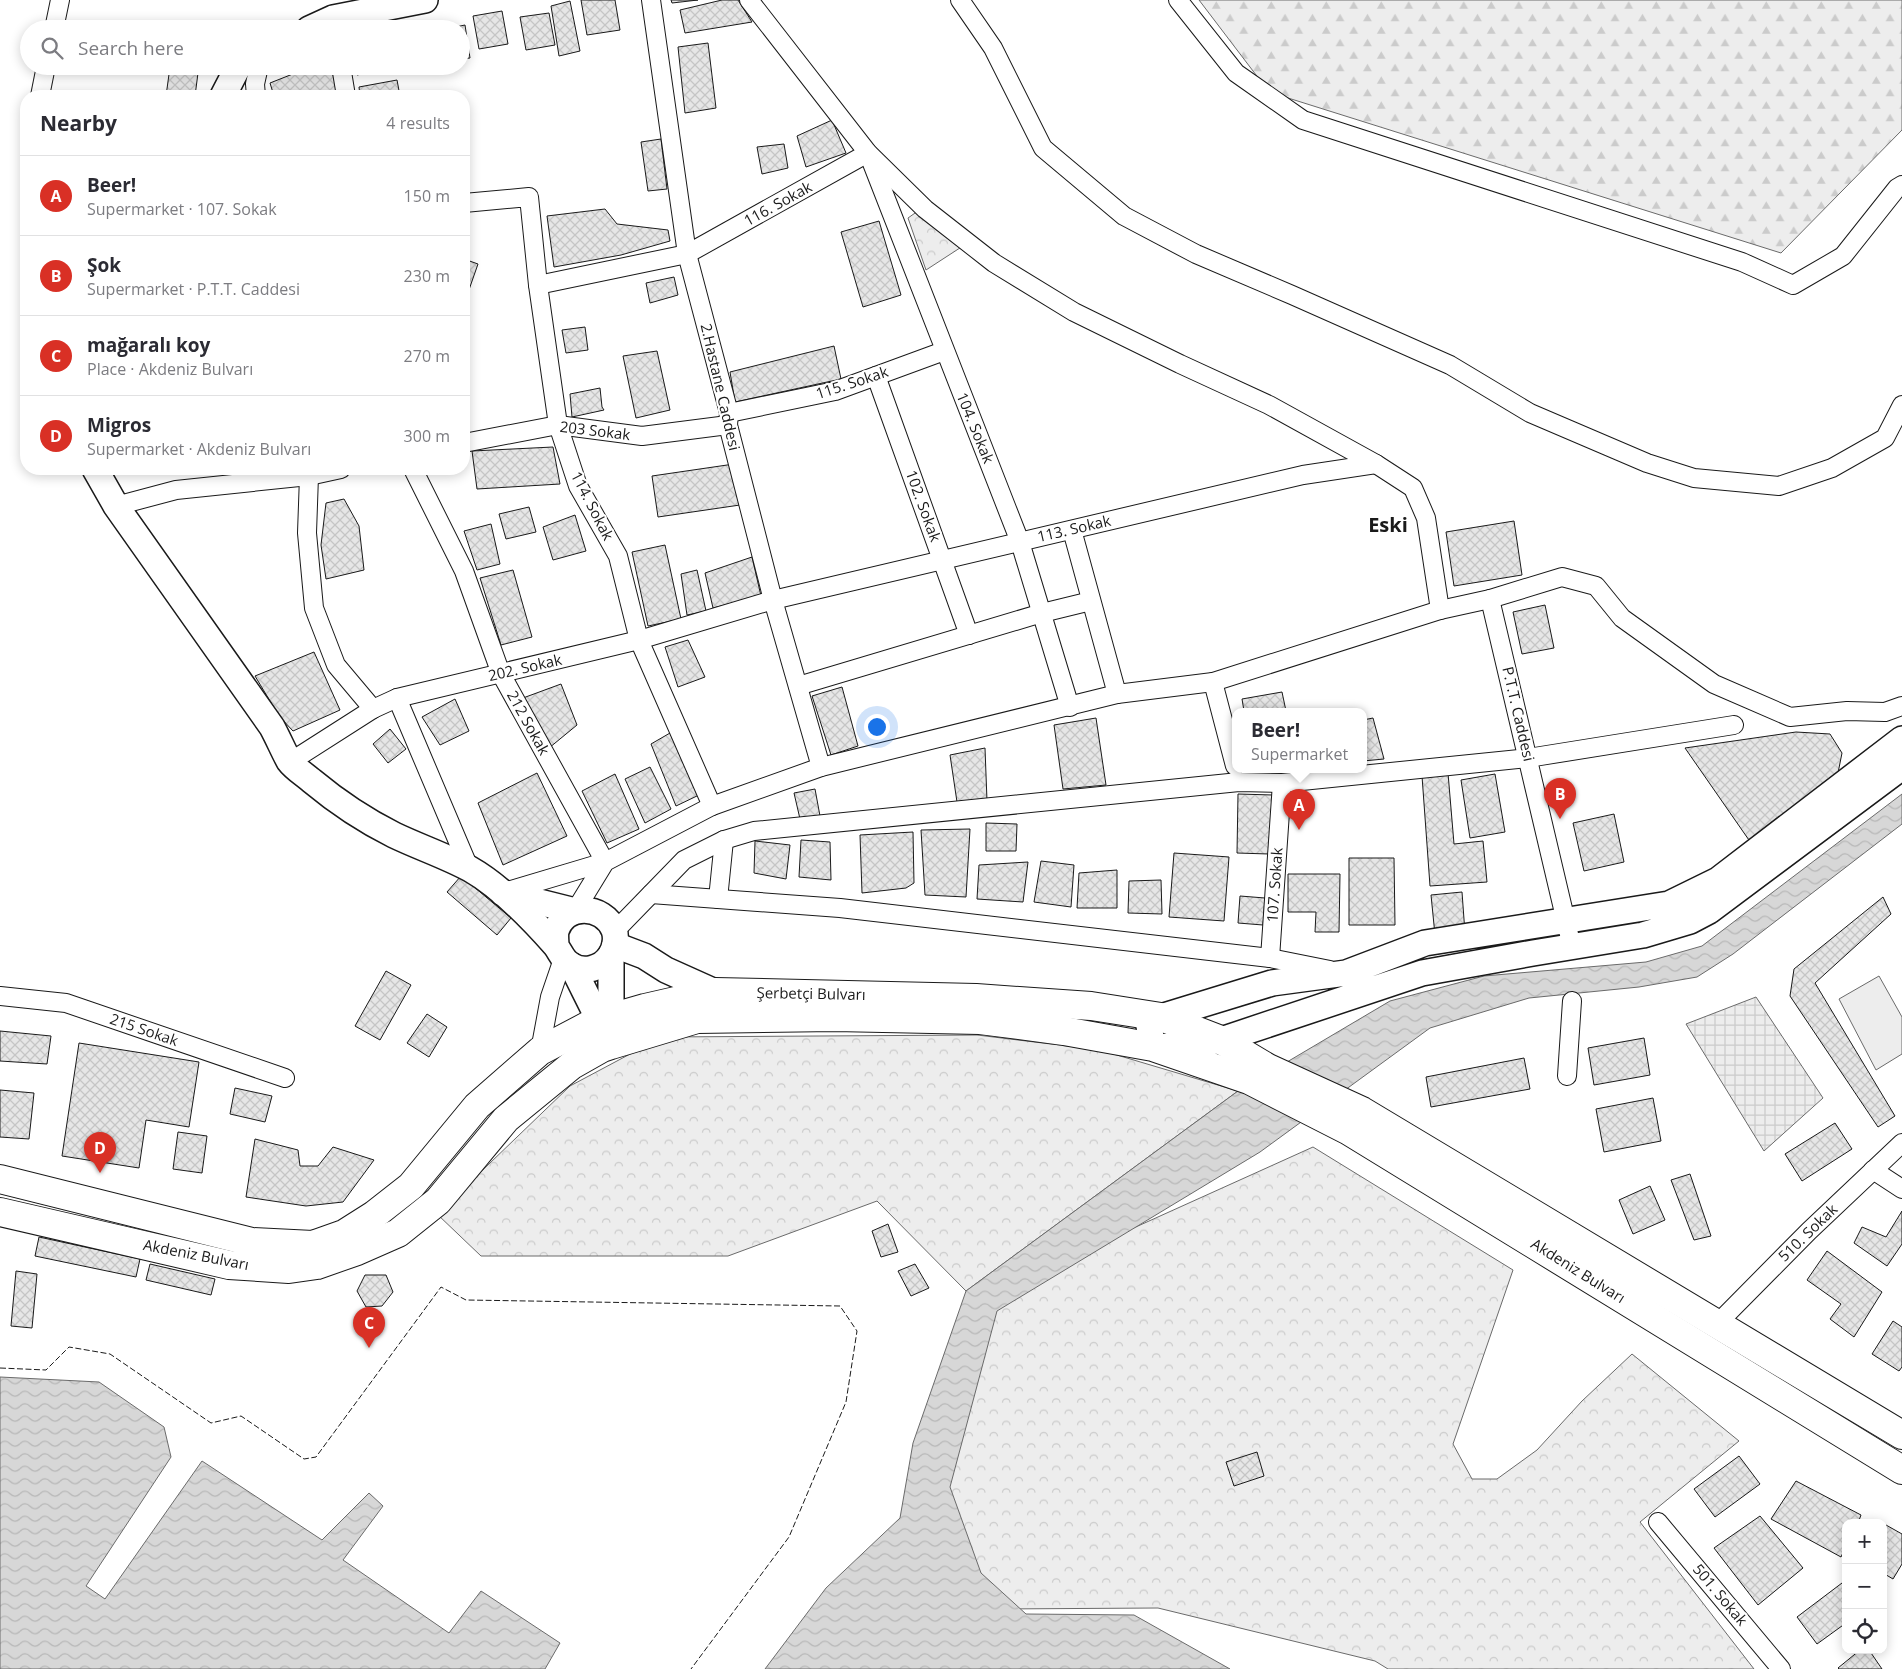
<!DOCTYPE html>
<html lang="en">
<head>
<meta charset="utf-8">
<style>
	:root { --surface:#fff; --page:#f2f2f3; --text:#2b2b33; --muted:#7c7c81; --line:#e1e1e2; --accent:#d93025 }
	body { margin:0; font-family:"Open Sans",sans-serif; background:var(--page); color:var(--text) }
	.controls { position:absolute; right:15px; bottom:15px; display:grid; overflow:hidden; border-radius:10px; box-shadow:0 2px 12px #0003 }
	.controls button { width:45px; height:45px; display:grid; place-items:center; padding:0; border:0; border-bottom:1px solid var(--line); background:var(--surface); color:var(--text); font:25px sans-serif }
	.you { position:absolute; left:876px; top:726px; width:18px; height:18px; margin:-12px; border:4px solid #fff; border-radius:50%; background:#1a73e8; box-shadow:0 0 0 8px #1a73e833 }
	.badge { display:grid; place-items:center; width:32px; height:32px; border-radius:50%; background:var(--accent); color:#fff; font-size:16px; font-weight:700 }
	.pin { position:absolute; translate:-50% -41px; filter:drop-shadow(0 1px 2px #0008) }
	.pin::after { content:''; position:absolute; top:26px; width:18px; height:15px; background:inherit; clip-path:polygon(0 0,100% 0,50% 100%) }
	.popup { position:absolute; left:1232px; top:708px; width:135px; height:65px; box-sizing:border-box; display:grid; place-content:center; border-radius:10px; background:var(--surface); filter:drop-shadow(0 1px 4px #0005); font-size:16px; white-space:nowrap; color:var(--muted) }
	.popup b { font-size:19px; color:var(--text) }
	.popup::after { content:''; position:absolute; left:50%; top:100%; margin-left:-10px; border:10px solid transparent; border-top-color:var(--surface) }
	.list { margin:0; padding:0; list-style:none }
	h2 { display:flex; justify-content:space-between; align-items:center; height:65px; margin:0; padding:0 20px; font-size:21px }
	h2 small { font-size:16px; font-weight:400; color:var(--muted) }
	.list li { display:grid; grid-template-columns:32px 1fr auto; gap:15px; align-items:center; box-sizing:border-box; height:80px; padding:0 20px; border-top:1px solid var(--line) }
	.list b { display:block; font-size:19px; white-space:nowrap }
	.list p { margin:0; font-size:16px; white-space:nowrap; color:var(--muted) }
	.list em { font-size:16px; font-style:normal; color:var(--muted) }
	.icon { flex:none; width:28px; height:28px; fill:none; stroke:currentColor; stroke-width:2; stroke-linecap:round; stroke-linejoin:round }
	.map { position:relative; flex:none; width:1902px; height:1669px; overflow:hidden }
	.search { position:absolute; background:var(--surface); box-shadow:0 2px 12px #0003; left:20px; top:20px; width:450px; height:55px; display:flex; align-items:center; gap:12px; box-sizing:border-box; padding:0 18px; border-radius:28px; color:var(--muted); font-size:19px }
	.panel { position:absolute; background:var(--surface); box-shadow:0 2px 12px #0003; left:20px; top:90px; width:450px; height:385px; border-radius:20px }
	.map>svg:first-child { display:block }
	.forest { fill:url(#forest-firs); stroke:#6a6a6a }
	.park { fill:url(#park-crowns); stroke:#6a6a6a }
	.pitch { fill:#ededed; stroke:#6a6a6a }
	.plaza { fill:url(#plaza-grid); stroke:#6a6a6a }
	.water { fill:url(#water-waves); stroke:#6a6a6a }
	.building { fill:url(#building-cross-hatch); stroke:#1a1a1a }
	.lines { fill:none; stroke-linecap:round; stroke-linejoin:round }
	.street-casing { stroke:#1a1a1a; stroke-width:20 }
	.secondary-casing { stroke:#1a1a1a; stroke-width:28 }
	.highway-casing { stroke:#1a1a1a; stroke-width:30 }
	.street { stroke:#fff; stroke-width:18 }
	.secondary { stroke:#fff; stroke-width:25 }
	.highway { stroke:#fff; stroke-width:28 }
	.fence { stroke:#1a1a1a; stroke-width:1; stroke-dasharray:6 2.5; stroke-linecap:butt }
	.labels { text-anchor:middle; stroke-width:4; stroke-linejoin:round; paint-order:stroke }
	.street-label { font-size:15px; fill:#1a1a1a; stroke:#fff }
	.district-label { font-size:20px; font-weight:bold; fill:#1a1a1a; stroke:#fff }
</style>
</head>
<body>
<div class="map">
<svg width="1902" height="1669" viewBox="0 0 1902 1669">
	<defs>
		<pattern id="forest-firs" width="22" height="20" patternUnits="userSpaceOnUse" patternTransform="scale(1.25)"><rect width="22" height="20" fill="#ededed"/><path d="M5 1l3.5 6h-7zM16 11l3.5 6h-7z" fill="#cbcbcb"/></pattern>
		<pattern id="park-crowns" width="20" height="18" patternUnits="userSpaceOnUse" patternTransform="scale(1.25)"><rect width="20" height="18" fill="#ededed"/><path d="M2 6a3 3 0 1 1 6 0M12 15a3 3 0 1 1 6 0" fill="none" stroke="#cbcbcb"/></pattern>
		<pattern id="plaza-grid" width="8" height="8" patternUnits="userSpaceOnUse" patternTransform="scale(1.25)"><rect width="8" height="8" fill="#ededed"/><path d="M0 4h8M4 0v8" fill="none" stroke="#cbcbcb"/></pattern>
		<pattern id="water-waves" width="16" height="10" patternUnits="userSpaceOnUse" patternTransform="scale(1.25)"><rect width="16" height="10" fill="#d7d7d7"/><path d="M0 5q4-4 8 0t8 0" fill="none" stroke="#b8b8b8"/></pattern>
		<pattern id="building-cross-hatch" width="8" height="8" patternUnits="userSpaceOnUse" patternTransform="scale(1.25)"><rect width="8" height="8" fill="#e6e6e6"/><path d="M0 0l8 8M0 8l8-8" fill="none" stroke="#c5c5c5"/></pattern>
	</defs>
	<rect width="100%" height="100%" fill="#fff"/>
	<path class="forest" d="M1199 0H1902V130L1781 253 1269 92Z"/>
	<g class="park">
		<path d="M925 206 966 244 926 270 908 218Z"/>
		<path d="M977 1035 1100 1050 1238 1091 966 1291 877 1201 728 1256H481L437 1214 570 1086 662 1037Z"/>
		<path d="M1313 1147 1513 1270 1453 1444 1472 1479H1497L1537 1450 1582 1401 1632 1354 1739 1441 1640 1522 1754 1669H1388L1375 1661 1158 1608 995 1609 930 1489 982 1322 1056 1263Z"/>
	</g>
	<path class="pitch" d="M1879 976 1902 1017V1054L1876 1070 1839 999Z"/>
	<path class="plaza" d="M1756 997 1823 1098 1764 1151 1686 1024Z"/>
	<g class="water">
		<path d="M1902 794V824L1733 954 1697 977 1639 987 1529 998 1430 1028 1260 1152 997 1311 950 1487 981 1573 1026 1614 1134 1615 1230 1669H765L826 1588 900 1518 913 1443 966 1291 1238 1091 1390 1001 1484 976 1646 962 1702 946Z"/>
		<path d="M0 1377 99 1382 164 1427 171 1457 86 1586 105 1599 202 1461 322 1540 369 1493 383 1506 343 1560 449 1633 481 1591 560 1643 545 1669H0Z"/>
	</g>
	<g class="building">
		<path d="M581 0H615L620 30 587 35Z"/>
		<path d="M671 0H698L672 3Z"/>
		<path d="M722 0H738L752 22 685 33 680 10Z"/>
		<path d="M570 1 580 51 559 56 551 6Z"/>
		<path d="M502 11 508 44 479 49 473 16Z"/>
		<path d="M549 13 555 45 526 50 520 17Z"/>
		<path d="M465 25 470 58 461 59V29H446Z"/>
		<path d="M708 43 716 108 685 113 678 47Z"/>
		<path d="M313 66H331L337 92 297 96H274L270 83Z"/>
		<path d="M356 66H397L357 75Z"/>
		<path d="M170 67 198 73 195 96H166Z"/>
		<path d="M397 80 400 96H360L359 87Z"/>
		<path d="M832 120 846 153 806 167 797 136Z"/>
		<path d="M661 139 667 189 648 191 641 142Z"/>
		<path d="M784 144 788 168 762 174 757 147Z"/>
		<path d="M605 209 617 224 668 230 670 241 621 255 554 267 547 216Z"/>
		<path d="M879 221 901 295 863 307 841 232Z"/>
		<path d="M464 259 478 264 464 304Z"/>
		<path d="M674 277 678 295 650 303 646 283Z"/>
		<path d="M585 327 588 350 566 353 562 330Z"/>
		<path d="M834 346 841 379 735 402 730 372Z"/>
		<path d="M657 351 670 410 636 418 623 356Z"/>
		<path d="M600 388 602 407 604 410 572 417 570 394Z"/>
		<path d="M553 447 560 484 477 489 472 451Z"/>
		<path d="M734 464 740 505 658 517 652 476Z"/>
		<path d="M344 499 359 526 364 570 326 579 321 545 326 503Z"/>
		<path d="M529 507 536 532 506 539 499 514Z"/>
		<path d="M575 515 586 551 553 560 543 527Z"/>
		<path d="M1514 521 1522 575 1454 586 1446 532Z"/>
		<path d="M491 524 500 564 477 570 464 531Z"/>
		<path d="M665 545 681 619 648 626 632 552Z"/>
		<path d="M752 557 761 596 713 608 705 573Z"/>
		<path d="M513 570 532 637 501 645 480 578Z"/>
		<path d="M697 570 706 611 687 615 681 574Z"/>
		<path d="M1545 605 1554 648 1522 654 1513 612Z"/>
		<path d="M688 640 705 677 678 687 665 647Z"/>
		<path d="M314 652 340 710 293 731 279 716 255 676Z"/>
		<path d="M561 684 577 725 549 748 523 698Z"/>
		<path d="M842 687 858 746 831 755 812 696Z"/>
		<path d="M1282 692 1286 711H1244L1242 699Z"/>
		<path d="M455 699 469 731 440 745 422 717Z"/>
		<path d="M1096 718 1106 785 1063 789 1054 725Z"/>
		<path d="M1373 718 1384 759 1363 761V720Z"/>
		<path d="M390 729 406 749 388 763 373 744Z"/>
		<path d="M1796 732 1830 734 1842 753 1837 778 1751 843 1685 748Z"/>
		<path d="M670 733 699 795 676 806 651 744Z"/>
		<path d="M985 748 987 801 957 802 950 755Z"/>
		<path d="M650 767 671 809 645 823 625 779Z"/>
		<path d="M537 773 567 836 503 865 478 803Z"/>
		<path d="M1448 773 1454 844 1483 841 1487 882 1430 886 1422 776Z"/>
		<path d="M615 774 639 829 607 843 582 791Z"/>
		<path d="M1495 774 1505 832 1470 838 1461 780Z"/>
		<path d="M815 789 820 816 800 819 794 793Z"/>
		<path d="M1238 794 1273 795 1269 854 1237 853Z"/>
		<path d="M1614 814 1624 862 1584 871 1573 823Z"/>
		<path d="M986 823 1017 824 1016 851H986Z"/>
		<path d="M970 829 966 897 925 895 921 830Z"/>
		<path d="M913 832 914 883 906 888 862 893 860 835Z"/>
		<path d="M801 840 830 842 831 880 799 877Z"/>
		<path d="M755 841 790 845 786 879 754 873Z"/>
		<path d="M1174 853 1229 857 1224 921 1169 917Z"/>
		<path d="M1349 858H1394L1395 925H1349Z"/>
		<path d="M1041 861 1074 865 1071 907 1034 902Z"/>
		<path d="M1028 862 1023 902 977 899 979 865Z"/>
		<path d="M1117 870V908H1077L1079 873Z"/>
		<path d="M1288 874H1340L1339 932H1315L1316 912H1288Z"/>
		<path d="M461 876 511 918 497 935 447 892Z"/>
		<path d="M1161 880 1162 914 1128 913 1129 881Z"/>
		<path d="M1462 892 1465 933 1435 935 1431 895Z"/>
		<path d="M1240 896 1265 898 1263 925 1238 923Z"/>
		<path d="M1883 897 1891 914 1815 983 1895 1116 1878 1127 1790 996 1794 969Z"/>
		<path d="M386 971 411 985 380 1040 355 1026Z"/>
		<path d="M427 1014 447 1027 429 1057 407 1043Z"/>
		<path d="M0 1031 51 1036 47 1064 0 1061Z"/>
		<path d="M1644 1038 1650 1075 1594 1085 1588 1048Z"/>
		<path d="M79 1043 199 1062 189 1127 146 1120 139 1168 62 1156Z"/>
		<path d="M1524 1058 1530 1089 1431 1107 1426 1077Z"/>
		<path d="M235 1088 272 1096 265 1122 230 1114Z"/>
		<path d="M0 1090 34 1093 29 1139 0 1137Z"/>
		<path d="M1653 1098 1661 1141 1604 1152 1596 1109Z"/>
		<path d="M1835 1123 1852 1149 1802 1181 1785 1154Z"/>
		<path d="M178 1132 207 1136 202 1173 173 1169Z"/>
		<path d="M255 1139 298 1150 300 1166H318L333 1147 374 1160 343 1202 306 1206 246 1197Z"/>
		<path d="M1690 1174 1711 1236 1694 1240 1671 1180Z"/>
		<path d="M1650 1186 1665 1220 1633 1234 1619 1200Z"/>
		<path d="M1902 1211V1244L1887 1266 1854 1243 1862 1227 1886 1237Z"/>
		<path d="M888 1224 898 1252 881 1257 872 1231Z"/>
		<path d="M39 1237 140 1259 136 1277 35 1256Z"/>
		<path d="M1827 1251 1882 1292 1854 1337 1830 1319 1841 1304 1807 1280Z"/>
		<path d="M150 1264 215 1279 211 1295 146 1280Z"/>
		<path d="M915 1264 929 1288 911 1296 898 1271Z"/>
		<path d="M16 1271 37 1274 32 1328 11 1326Z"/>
		<path d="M365 1275H386L393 1292 382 1306 366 1307 357 1291Z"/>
		<path d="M1893 1321 1902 1327V1367L1899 1371 1872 1354Z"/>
		<path d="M1257 1452 1264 1476 1234 1486 1226 1462Z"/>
		<path d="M1739 1456 1760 1484 1715 1517 1694 1489Z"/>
		<path d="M1796 1481 1861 1515 1858 1523H1846V1546L1841 1557 1771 1519Z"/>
		<path d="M1760 1516 1803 1568 1758 1605 1714 1548Z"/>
		<path d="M1886 1525 1902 1534V1564L1893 1579 1883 1573V1531Z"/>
		<path d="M1842 1583 1846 1589V1623L1817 1644 1797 1617Z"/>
		<path d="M1860 1650H1869L1882 1669H1839L1838 1668Z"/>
	</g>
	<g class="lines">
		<g class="street-casing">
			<g id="street">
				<path d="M651 0 687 254 729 413 728 425 773 600 821 767"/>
				<path d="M749 0 868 153 925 209 994 263 1074 312 1180 364 1269 405 1376 464 1413 488 1426 518 1440 610"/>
				<path d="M960 0 993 48 1043 148 1124 216 1196 254 1292 295 1450 365 1530 413 1647 463 1694 478 1779 486 1832 468 1885 438 1902 405"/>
				<path d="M1178 0 1236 73 1303 120 1742 262 1793 285 1843 256 1897 188 1902 185"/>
				<path d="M54 29 60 0"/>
				<path d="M341 66 346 96"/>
				<path d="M40 96 46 66"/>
				<path d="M256 96 255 84 259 66"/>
				<path d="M870 158 1020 542 1070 707"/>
				<path d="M464 203 529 197 538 285 558 425 578 486 618 556 639 640 712 806"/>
				<path d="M538 285 687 254 868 153"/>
				<path d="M876 376 969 635"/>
				<path d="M729 413 835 391 944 351"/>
				<path d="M464 443 558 425 642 436 728 425"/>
				<path d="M308 469 309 476 307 533 314 608 336 665 373 709"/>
				<path d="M413 469 464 571 501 674 605 862 504 892"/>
				<path d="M116 506 176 490 309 476 341 469"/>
				<path d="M1072 530 1117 694"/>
				<path d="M1490 599 1572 947"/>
				<path d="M1213 682 1235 766"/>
				<path d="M798 686 1042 613 1091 601"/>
				<path d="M397 698 470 870"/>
				<path d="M290 762 373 709 397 698 639 640 773 600 1303 475 1376 464"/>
				<path d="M651 894 840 908 1270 958 1330 970"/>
				<path d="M718 899 724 840"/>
				<path d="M575 911 605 862 712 806 821 767 1117 694 1213 682 1440 610 1490 599 1562 577 1596 586 1622 618 1714 684 1790 717 1847 711 1885 712 1902 706"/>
				<path d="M614 932 684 860 724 840 754 831 1239 782 1282 783 1528 758 1734 725"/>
				<path d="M1270 958 1282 783"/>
				<path d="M0 996 66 1003 285 1078"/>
				<path d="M540 1051 550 997 563 959"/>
				<path d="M1567 1076 1572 1001"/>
				<path d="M1873 1170 1902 1189"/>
				<path d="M1717 1324 1809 1231 1902 1143"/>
				<path d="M1658 1522 1781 1669"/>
			</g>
		</g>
		<g class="secondary-casing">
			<g id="secondary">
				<path d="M309 29 333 18 425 0"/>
				<path d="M223 96 237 69 240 66"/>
				<path d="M95 469 116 506 272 727C278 738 283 750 289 761 294 768 305 775 312 781 336 801 366 821 394 835 419 847 446 856 470 869 500 886 532 919 555 945 561 952 562 960 571 965 584 974 602 968 610 956 615 949 617 938 614 930 603 904 565 903 556 931 555 936 556 942 556 946"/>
				<path d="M1902 739 1718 880 1669 904 1425 943 1346 973 1272 983 1161 1017 1149 1026 1153 1047 1196 1045 1221 1040 1422 973 1533 953 1643 935 1690 921 1709 911 1902 767"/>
				<path d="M503 893 575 911"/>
				<path d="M615 945 644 956 666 970 715 992"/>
				<path d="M611 955V1037"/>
				<path d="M572 966 608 1038"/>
			</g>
		</g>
		<g class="highway-casing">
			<g id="highway">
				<path d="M0 1179 252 1242 313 1245 344 1234 374 1215 411 1186 477 1106 540 1051 593 1023 645 1008 715 992 976 998 1091 1006 1161 1017 1221 1040 1268 1068 1362 1111 1902 1435"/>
				<path d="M0 1212 229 1265 289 1269 317 1265 357 1251 398 1233 438 1201 506 1119 572 1065 602 1048 611 1045 697 1019 835 1017 980 1020 1064 1031 1153 1047 1249 1080 1349 1131 1902 1470"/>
			</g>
		</g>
		<use href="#street" class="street"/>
		<use href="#secondary" class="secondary"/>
		<use href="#highway" class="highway"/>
		<path class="fence" d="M0 1368 46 1370 69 1347 110 1354 211 1423 241 1416 304 1459 316 1457 441 1287 466 1300 840 1306 857 1331 846 1402 789 1537 691 1669"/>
	</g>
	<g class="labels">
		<g class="street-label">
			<text transform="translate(778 204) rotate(-29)" y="5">116. Sokak</text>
			<text transform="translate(852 383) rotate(-18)" y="5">115. Sokak</text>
			<text transform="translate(720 387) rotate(77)" y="5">2.Hastane Caddesi</text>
			<text transform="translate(975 428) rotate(68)" y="5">104. Sokak</text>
			<text transform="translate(595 431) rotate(7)" y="5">203 Sokak</text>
			<text transform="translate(592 506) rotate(63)" y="5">114. Sokak</text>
			<text transform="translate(923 506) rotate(70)" y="5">102. Sokak</text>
			<text transform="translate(1074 529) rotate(-13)" y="5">113. Sokak</text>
			<text transform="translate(525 668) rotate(-13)" y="5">202. Sokak</text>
			<text transform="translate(1518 714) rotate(77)" y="5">P.T.T. Caddesi</text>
			<text transform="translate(528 723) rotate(61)" y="5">212 Sokak</text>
			<text transform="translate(1275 885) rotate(-86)" y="5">107. Sokak</text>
			<text transform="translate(811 994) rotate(1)" y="5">Şerbetçi Bulvarı</text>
			<text transform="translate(144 1030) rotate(19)" y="5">215 Sokak</text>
			<text transform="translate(1808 1233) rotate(-44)" y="5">510. Sokak</text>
			<text transform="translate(196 1255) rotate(11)" y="5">Akdeniz Bulvarı</text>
			<text transform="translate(1578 1271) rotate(32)" y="5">Akdeniz Bulvarı</text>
			<text transform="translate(1720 1595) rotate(50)" y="5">501. Sokak</text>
		</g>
		<g class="district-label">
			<text x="1388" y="532">Eski</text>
		</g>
	</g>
</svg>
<div class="controls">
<button>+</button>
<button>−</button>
<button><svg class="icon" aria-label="locate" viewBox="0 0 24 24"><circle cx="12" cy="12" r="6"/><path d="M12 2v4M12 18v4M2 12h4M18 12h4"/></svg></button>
</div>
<div class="you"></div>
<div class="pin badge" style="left:1299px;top:830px">A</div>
<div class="popup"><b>Beer!</b>Supermarket</div>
<div class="pin badge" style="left:1560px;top:819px">B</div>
<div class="pin badge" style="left:369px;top:1348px">C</div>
<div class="pin badge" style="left:100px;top:1173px">D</div>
<div class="search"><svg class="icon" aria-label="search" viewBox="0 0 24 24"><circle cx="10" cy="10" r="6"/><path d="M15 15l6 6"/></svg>Search here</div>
<section class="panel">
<h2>Nearby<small>4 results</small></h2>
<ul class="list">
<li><span class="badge">A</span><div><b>Beer!</b><p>Supermarket · 107. Sokak</p></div><em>150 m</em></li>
<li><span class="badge">B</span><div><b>Şok</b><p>Supermarket · P.T.T. Caddesi</p></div><em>230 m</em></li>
<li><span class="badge">C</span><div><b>mağaralı koy</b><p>Place · Akdeniz Bulvarı</p></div><em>270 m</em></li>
<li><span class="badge">D</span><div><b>Migros</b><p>Supermarket · Akdeniz Bulvarı</p></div><em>300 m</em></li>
</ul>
</section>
</div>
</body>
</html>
